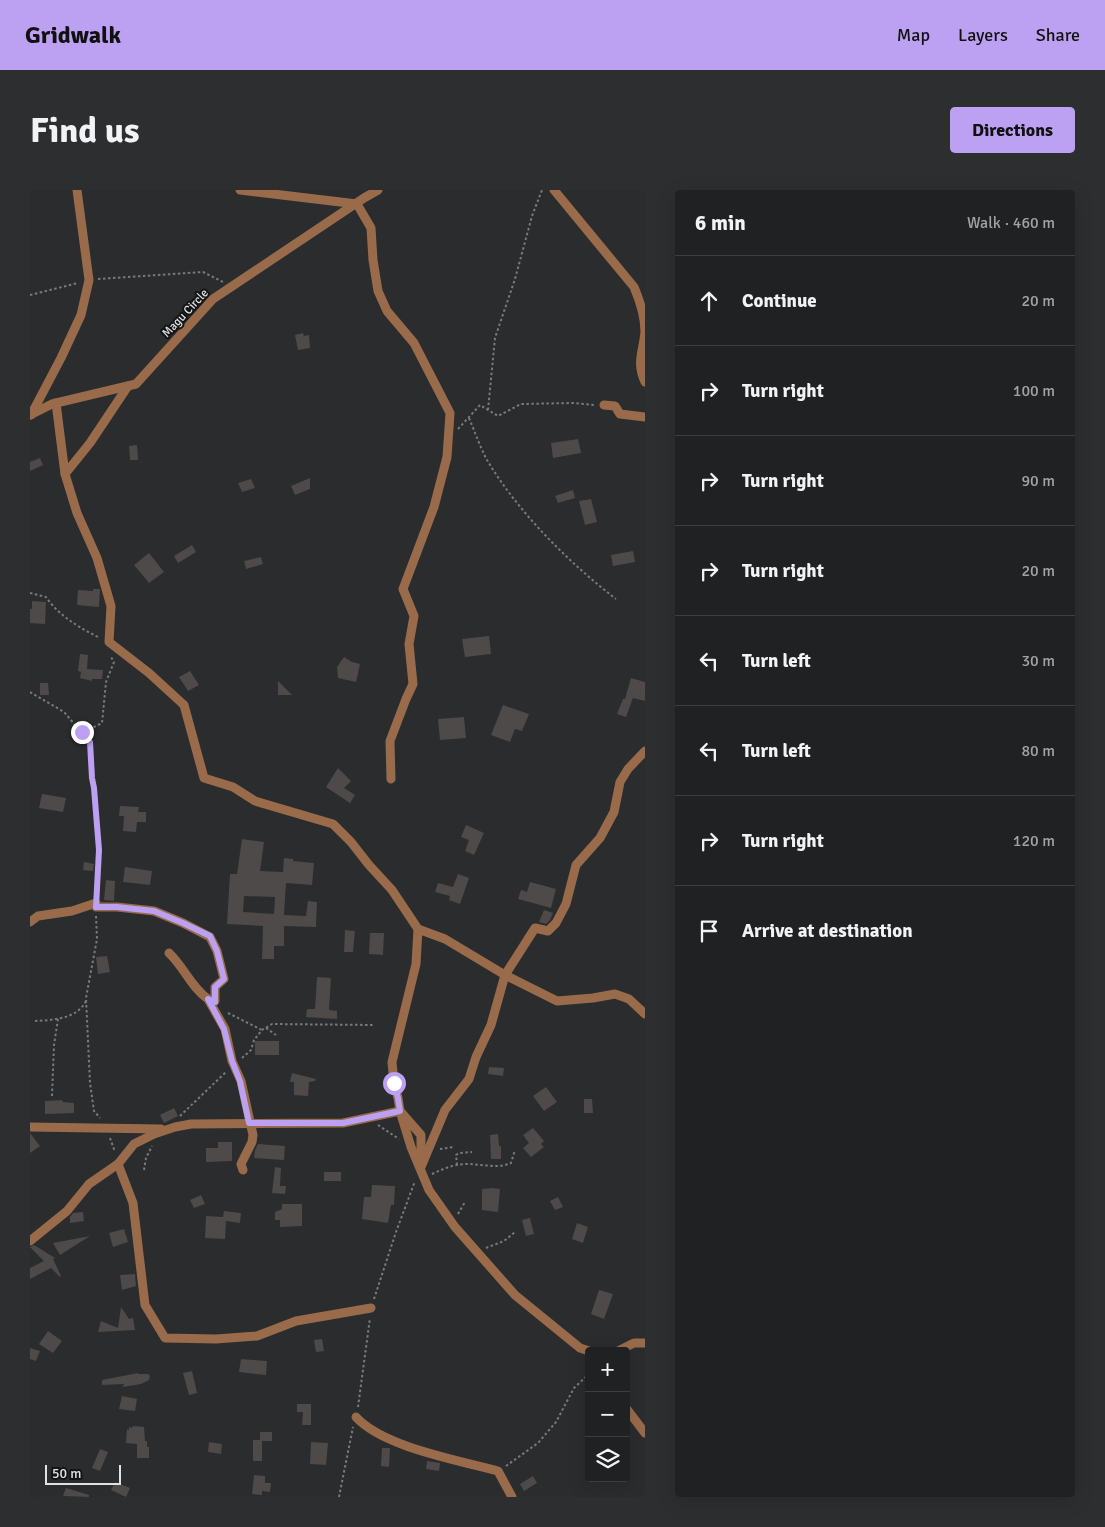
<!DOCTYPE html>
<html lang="en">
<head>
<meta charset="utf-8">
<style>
	:root { --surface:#202122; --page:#2d2e2f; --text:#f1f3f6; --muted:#a2a3a5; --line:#3d3e40; --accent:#bca0f2 }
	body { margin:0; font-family:Signika,sans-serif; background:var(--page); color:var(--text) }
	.controls { position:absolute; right:15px; bottom:15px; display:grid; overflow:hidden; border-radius:5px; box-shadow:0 5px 20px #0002 }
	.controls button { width:45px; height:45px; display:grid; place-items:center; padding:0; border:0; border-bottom:1px solid var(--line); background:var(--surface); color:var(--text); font:25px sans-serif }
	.scale { position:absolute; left:15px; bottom:12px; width:76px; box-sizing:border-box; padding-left:5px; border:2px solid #e2e2e4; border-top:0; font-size:14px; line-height:18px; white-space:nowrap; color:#e2e2e4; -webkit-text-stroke:4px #131415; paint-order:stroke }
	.stop { position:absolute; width:15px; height:15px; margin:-11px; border:4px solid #bca0f2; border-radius:50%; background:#fff }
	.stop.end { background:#bca0f2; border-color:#fff; box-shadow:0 1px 5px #0008 }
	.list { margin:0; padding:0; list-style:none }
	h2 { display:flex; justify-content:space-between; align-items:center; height:65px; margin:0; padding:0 20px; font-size:21px }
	h2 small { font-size:16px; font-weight:400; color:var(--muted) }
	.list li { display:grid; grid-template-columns:32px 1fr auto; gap:15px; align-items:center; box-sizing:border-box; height:90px; padding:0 20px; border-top:1px solid var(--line) }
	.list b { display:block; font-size:19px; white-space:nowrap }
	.list em { font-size:16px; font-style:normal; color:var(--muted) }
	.icon { flex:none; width:28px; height:28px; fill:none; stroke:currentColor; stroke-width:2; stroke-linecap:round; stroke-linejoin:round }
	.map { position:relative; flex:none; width:615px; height:1307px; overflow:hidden; border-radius:5px }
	header { display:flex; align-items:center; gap:30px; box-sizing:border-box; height:70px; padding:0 25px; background:var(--accent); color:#111 }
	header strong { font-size:24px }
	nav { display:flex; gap:28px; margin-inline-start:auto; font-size:18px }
	.intro { display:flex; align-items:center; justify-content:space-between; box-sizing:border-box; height:120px; padding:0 30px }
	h1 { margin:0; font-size:35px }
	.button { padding:12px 22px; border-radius:5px; background:var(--accent); color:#111; font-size:18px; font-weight:700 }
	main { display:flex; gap:30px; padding:0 30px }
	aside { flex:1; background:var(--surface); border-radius:5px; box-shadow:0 5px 20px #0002 }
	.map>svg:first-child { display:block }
	.building { fill:#4d4a49; fill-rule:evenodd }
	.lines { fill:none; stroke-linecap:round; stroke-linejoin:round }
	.path { stroke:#797a7c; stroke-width:2; stroke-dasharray:2.5 2.5; stroke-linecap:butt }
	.minor { stroke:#996b4a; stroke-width:9 }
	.route { stroke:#bca0f2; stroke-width:6 }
	.labels { text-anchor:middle; stroke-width:4; stroke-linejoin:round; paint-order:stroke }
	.street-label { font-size:12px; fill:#e2e2e4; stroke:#131415 }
</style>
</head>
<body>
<header>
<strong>Gridwalk</strong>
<nav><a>Map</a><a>Layers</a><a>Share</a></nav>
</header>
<div class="intro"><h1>Find us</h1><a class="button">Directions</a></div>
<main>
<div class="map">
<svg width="615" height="1307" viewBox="0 0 615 1307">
	<rect width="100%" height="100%" fill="#2a2c2e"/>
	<g class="building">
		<path d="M273 143 274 146 279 145 280 158 268 160 265 145Z"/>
		<path d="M548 249 551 263 523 268 521 253Z"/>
		<path d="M107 255 108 270H100L99 256Z"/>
		<path d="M10 268 13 275 0 281V272Z"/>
		<path d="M280 288V299L265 305 261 296Z"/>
		<path d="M221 289 225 298 212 302 208 293Z"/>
		<path d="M543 300 545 308 528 313 525 306Z"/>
		<path d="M561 309 567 332 555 335 549 311Z"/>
		<path d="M162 355 166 362 148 373 144 366Z"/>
		<path d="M603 361 605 372 583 376 581 365Z"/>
		<path d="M119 363 134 382 119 393 104 375Z"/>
		<path d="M231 367 233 374 216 379 214 371Z"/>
		<path d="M63 399H70L69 417 47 415 48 400 63 401Z"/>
		<path d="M2 411 16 412 15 434 0 433V419H2Z"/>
		<path d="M459 446 461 464 435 467 432 449Z"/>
		<path d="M50 464 58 465 57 479 73 480 72 489H62V491L50 488 51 482 48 481Z"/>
		<path d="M314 467 322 472 330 474 326 492 308 488 307 477Z"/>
		<path d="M160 481 169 495 158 501 149 487Z"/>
		<path d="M601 488 615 492V511L603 508 596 527 587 524 593 509H595Z"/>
		<path d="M248 491 262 505H248Z"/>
		<path d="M10 493H18L19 505H10Z"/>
		<path d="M473 515 499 524 492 541 485 539 480 552 461 545Z"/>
		<path d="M434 527 436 548 410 550 408 529Z"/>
		<path d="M308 578 321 591 314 598 325 605 320 613 296 597Z"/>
		<path d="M12 604 36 608 33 622 9 618Z"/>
		<path d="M90 616 109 617 108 622H116V632H107L106 642 93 641 94 626H89Z"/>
		<path d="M436 635 454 643 444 665 435 661 439 650 431 647Z"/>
		<path d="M212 649 234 652 230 681 253 682 254 668 263 669V671L284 673 282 695 256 693 254 725 276 726 278 711 287 712 286 737 254 736V756H244V769H232L233 736 197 734 200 684H207ZM214 706 245 707 244 724 213 722Z"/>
		<path d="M54 672 64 674 63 681 53 680Z"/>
		<path d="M95 677 122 681 120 695 93 692Z"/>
		<path d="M428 684 439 688 430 714 419 710 420 706 405 702 408 693 423 697Z"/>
		<path d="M76 690 85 691 84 711 74 710Z"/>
		<path d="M500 692 526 699 521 718 488 709 491 700 497 702Z"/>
		<path d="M514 720 523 723 520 730 516 734 509 732Z"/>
		<path d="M315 740 325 741 323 762H314Z"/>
		<path d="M340 743H354L353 765 339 764Z"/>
		<path d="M77 766 80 782 68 784 66 767Z"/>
		<path d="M287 787 301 788 299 820 307 821V829L276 827 277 819H285Z"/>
		<rect x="225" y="851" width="24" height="14"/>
		<path d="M459 877 474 878 473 886 458 884Z"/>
		<path d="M262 883 286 889 285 891 279 892 278 906 264 905V892H260Z"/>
		<path d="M516 897 527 912 514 921 503 906Z"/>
		<path d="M554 909H562L563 923H554Z"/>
		<path d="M32 910 33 912 44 913V923L15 924V911Z"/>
		<path d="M144 918 148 926 134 933 130 925Z"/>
		<path d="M503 938 514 951 511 954 514 957 501 967 493 958 499 953 493 945Z"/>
		<path d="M0 943 10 956 0 963Z"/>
		<path d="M468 944 469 956H471V969H461L460 945Z"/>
		<path d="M188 952H202V971L176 972V958H188Z"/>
		<path d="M228 954 255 956 254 970 224 968 225 960Z"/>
		<path d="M245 977 251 978 250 996H256L255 1004 242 1003Z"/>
		<rect x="294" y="982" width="17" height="9"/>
		<path d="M342 995 365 996 364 1015H361L358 1033 332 1029 334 1007H341Z"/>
		<path d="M463 998 470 999 468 1022 452 1020V999Z"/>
		<path d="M171 1005 175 1014 164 1018 160 1010Z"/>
		<path d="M528 1007 533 1017 525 1020 520 1011Z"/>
		<path d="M252 1014H272V1036L250 1037V1030H245V1022L252 1019Z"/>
		<path d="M194 1021 211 1023 210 1033 196 1031 195 1049 175 1048 176 1026 193 1027Z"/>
		<path d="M53 1022 54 1031 40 1033V1027L43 1023Z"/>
		<path d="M500 1028 504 1044 496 1046 492 1030Z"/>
		<path d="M547 1033 558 1037 553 1053 542 1049Z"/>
		<path d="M94 1039 98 1052 83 1057 79 1043Z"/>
		<path d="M60 1046 30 1065 23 1053Z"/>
		<path d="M4 1055 25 1068 23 1069 31 1086 30 1087 21 1078 0 1089V1078L14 1071 0 1057Z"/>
		<path d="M105 1084 106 1096 92 1100 90 1085Z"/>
		<path d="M569 1100 583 1104 574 1129 561 1124Z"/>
		<path d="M91 1117 99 1129 103 1128 105 1140 68 1142 71 1131 88 1138Z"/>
		<path d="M18 1141 32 1151 23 1163 9 1154Z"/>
		<path d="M292 1149 294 1161 286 1162 284 1150Z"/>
		<path d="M0 1158 10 1161 6 1171 0 1169Z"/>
		<path d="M211 1169 237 1171 236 1185 209 1182Z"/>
		<path d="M162 1181 167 1203 159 1205 153 1183Z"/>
		<path d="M108 1183V1184H118L120 1186 119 1190 111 1194 93 1197 94 1194 72 1195V1190Z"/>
		<path d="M92 1206 107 1209 105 1221 89 1219Z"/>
		<path d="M267 1214H281V1235H272L273 1222H267Z"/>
		<path d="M103 1236 114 1237 115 1251H117V1257H119V1268H107V1254L96 1253 97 1239 99 1240V1237L102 1238Z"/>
		<path d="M230 1242H242V1251H232V1271H223V1250H230Z"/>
		<path d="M179 1252 192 1254 191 1264 178 1262Z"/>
		<path d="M281 1252 298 1253 296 1275 280 1274Z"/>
		<path d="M352 1258H360L359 1277 351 1276Z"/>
		<path d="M70 1259 78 1262 70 1281 62 1278Z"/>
		<path d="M397 1271 410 1273 409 1281 396 1279Z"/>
		<path d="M224 1285 235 1286V1293H241L240 1302 232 1301V1305L222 1304Z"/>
		<path d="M503 1286 507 1293 494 1301 490 1294Z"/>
		<path d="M85 1292 100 1298 96 1307 81 1300Z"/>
		<path d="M36 1298 59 1305V1307L33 1306Z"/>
	</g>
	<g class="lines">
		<g class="path">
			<path d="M68 89 173 82 193 92"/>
			<path d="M0 105 48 93"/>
			<path d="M458 220 465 148 485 89 502 26 512 0"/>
			<path d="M439 228C445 242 450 257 457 270 488 322 538 372 586 409"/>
			<path d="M428 239 450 215 468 226 491 214 543 213 565 215"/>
			<path d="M0 403 16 407C29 426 50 438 70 448"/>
			<path d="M0 502 34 522 52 543 72 533 76 492 84 472 81 467"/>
			<path d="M52 543 60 552 64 598 69 660 67 704"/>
			<path d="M66 726 67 749 56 808 60 893 64 921 70 928"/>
			<path d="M198 823 232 840"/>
			<path d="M5 831C23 830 47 829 56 811"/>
			<path d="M236 838 246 845"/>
			<path d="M212 868 221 860 224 850 232 840 242 834 343 835"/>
			<path d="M22 906 24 855 28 829"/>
			<path d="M150 926 197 881"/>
			<path d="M348 935 369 949"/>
			<path d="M80 948 85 962"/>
			<path d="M410 959 424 957"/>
			<path d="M427 975 426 965 429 963 442 962"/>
			<path d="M114 980 116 968 122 956"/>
			<path d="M402 984C413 979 424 974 437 974 452 974 468 979 481 973L485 960"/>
			<path d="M428 1024 435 1012"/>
			<path d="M456 1058 474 1051 485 1042"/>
			<path d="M344 1109 366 1042 385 991"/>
			<path d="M328 1217 340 1128"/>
			<path d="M476 1276 508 1253 526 1232 544 1198 559 1184"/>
			<path d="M309 1307 323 1237"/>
		</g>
		<g class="minor">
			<path d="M210 0 327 14 341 38 343 70 348 101 357 121 384 153 420 223 417 267 404 317 373 399 384 426 379 454 383 494 376 509 360 551 361 589"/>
			<path d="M524 0 604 97C610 111 615 127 615 142 613 163 606 172 615 192"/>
			<path d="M98 196 60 253 35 284 47 323 67 368 81 416 79 452 119 483 154 515 174 588 203 597 225 611 303 634 321 652 339 675 362 700 388 739 386 774 362 872 364 893 368 908 370 921 381 957 399 1000 425 1037 485 1105 550 1158 559 1161"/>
			<path d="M26 213 35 284"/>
			<path d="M574 215 585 216 590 224 615 227"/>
			<path d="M0 225 22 214 106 194 183 109 334 8 348 0"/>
			<path d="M1 225 31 168 51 125 59 90 47 0"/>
			<path d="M66 717H87L124 721 153 733 180 747 187 761 194 789 185 797V811L178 809 195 839 202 871 211 891 223 945 222 952 211 974 213 980"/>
			<path d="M0 732 8 726 42 721 66 713"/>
			<path d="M388 739 415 749 475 785 527 811 563 808 585 804 599 809 615 824"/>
			<path d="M139 763C154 777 161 797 178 809"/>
			<path d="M0 937 131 939"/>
			<path d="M88 974 103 1013 115 1115 135 1148 186 1149 227 1146 266 1131 341 1118"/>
			<path d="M391 977 415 920 439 889 446 867 461 835 475 785 505 738 518 741 526 733 536 714 546 675 570 648 584 622 590 592 598 579 615 561"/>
			<path d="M0 1051 37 1021 59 994 88 974 104 954 124 944 145 937 161 934 313 933 370 921 391 945V969"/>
			<path d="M588 1161 604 1153H615"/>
			<path d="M596 1218 615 1243"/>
			<path d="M326 1227C353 1257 428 1270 468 1281L482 1307"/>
		</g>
	</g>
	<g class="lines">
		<path class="route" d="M52 542 60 552 62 588 64 598 69 660 66 717H87L124 721 153 733 180 746 187 761 194 789 185 797V812L178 809 194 839 202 871 210 891 219 933H313L370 921 368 908 364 893"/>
	</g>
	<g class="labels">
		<g class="street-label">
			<text transform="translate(155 123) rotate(-47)" y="4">Magu Circle</text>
		</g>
	</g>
</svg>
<div class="controls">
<button>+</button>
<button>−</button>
<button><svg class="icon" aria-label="layers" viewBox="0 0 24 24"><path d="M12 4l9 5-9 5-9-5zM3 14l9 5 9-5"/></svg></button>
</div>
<div class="scale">50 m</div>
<div class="stop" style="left:364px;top:893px"></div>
<div class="stop end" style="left:52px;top:542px"></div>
</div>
<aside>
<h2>6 min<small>Walk · 460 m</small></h2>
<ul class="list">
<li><svg class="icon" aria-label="ahead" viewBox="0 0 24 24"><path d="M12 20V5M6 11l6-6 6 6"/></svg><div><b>Continue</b></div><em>20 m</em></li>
<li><svg class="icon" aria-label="right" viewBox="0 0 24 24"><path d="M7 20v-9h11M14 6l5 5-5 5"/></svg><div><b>Turn right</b></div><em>100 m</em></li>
<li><svg class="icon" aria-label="right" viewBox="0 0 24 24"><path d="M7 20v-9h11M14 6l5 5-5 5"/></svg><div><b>Turn right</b></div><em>90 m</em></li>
<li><svg class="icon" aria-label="right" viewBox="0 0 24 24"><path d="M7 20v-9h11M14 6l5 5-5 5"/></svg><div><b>Turn right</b></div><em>20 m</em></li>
<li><svg class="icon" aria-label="left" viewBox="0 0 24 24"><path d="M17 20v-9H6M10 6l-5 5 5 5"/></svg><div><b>Turn left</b></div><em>30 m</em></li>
<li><svg class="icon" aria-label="left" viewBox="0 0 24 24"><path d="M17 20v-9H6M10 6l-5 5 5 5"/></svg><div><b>Turn left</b></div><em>80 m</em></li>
<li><svg class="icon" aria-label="right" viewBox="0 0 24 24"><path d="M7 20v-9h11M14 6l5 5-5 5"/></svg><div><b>Turn right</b></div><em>120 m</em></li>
<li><svg class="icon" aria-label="arrive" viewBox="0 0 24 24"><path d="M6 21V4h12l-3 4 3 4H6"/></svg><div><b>Arrive at destination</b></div></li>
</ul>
</aside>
</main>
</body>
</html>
